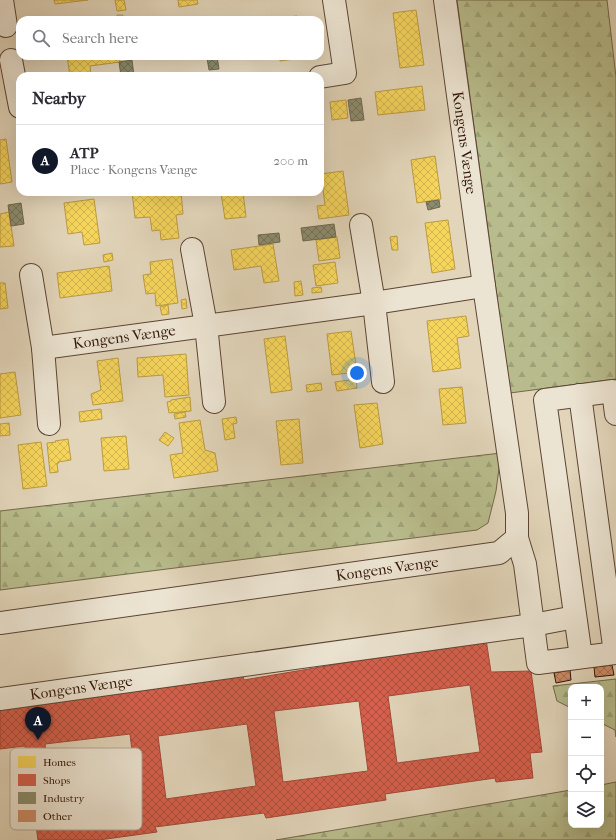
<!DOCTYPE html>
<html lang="en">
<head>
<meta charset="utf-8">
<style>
	:root { --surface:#fff; --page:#f2f2f3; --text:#2b2b33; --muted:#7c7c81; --line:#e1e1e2; --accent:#111827 }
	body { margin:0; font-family:"IM FELL French Canon",serif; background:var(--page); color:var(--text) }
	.controls { position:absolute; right:12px; bottom:12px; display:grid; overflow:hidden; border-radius:8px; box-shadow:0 4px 16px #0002 }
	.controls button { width:36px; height:36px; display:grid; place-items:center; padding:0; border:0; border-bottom:1px solid var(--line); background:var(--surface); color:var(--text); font:20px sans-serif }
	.you { position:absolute; left:357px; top:373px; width:14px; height:14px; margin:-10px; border:3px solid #fff; border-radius:50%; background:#1a73e8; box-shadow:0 0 0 6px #1a73e833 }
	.badge { display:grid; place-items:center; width:26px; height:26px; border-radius:50%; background:var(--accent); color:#fff; font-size:13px; font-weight:700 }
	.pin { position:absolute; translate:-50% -33px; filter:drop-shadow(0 1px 2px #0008) }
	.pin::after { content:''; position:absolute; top:21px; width:14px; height:12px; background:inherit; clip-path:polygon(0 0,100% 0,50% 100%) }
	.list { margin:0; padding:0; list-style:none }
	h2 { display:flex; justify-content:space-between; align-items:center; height:52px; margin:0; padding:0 16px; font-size:17px }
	h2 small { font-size:13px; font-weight:400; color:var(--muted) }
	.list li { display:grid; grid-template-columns:26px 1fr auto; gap:12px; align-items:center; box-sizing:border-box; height:72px; padding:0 16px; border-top:1px solid var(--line) }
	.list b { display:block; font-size:15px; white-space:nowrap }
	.list p { margin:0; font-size:13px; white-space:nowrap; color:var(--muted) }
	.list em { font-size:13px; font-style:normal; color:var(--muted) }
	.icon { flex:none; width:22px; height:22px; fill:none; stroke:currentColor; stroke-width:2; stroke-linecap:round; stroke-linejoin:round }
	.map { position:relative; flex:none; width:616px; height:840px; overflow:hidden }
	.search { position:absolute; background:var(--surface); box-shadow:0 4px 16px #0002; left:16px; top:16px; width:308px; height:44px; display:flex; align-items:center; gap:10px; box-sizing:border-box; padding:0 14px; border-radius:12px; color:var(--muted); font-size:15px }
	.panel { position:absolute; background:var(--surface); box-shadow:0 4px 16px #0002; left:16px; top:72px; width:308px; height:124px; border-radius:12px }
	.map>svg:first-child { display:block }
	.forest { fill:url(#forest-firs); stroke:#74684a }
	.homes { fill:url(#homes-cross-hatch); stroke:#bb9b42 }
	.shops { fill:url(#shops-cross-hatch); stroke:#a44938; fill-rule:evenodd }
	.industry { fill:url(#industry-cross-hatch); stroke:#70684f }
	.building { fill:url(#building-cross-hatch); stroke:#301407 }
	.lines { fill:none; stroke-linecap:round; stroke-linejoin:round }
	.minor-casing { stroke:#5c4434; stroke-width:24 }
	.minor { stroke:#ece4d2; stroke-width:22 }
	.labels { text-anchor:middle; stroke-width:4; stroke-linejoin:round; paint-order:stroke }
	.street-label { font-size:15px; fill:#301407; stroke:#ece4d2 }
	.key { fill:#ece4d2; stroke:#b4a695; stroke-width:1 }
	.key-label { font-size:11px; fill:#301407 }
</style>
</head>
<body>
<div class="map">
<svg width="616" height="840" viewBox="0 0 616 840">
	<defs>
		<pattern id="forest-firs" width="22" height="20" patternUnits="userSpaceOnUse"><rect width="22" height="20" fill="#b8bc8c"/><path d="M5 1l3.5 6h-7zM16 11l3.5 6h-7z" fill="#9ea177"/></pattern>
		<pattern id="homes-cross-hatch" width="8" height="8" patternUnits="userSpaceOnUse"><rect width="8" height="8" fill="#f6d55c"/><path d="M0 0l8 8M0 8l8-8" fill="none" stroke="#d3b64e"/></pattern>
		<pattern id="shops-cross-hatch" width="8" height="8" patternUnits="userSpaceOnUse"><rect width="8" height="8" fill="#d6604d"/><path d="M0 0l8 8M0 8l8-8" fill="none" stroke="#ae4e3e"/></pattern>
		<pattern id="industry-cross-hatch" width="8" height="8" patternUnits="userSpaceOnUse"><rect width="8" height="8" fill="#8c8c6e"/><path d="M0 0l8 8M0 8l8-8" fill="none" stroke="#737158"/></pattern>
		<pattern id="building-cross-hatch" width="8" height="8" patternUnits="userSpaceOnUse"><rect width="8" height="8" fill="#cc8c66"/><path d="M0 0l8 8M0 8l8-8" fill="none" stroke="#a67152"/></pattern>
	</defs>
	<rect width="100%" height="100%" fill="#e2d5ba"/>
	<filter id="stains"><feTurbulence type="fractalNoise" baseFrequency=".005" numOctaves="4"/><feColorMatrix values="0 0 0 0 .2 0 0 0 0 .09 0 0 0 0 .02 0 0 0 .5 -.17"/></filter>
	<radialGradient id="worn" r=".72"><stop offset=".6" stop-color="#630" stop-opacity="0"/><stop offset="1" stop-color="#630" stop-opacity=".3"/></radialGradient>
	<g class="forest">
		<path d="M457 0H607L616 77V379L510 393Z"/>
		<path d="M501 453 496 491 488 523 477 530 0 590V511Z"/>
		<path d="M616 679V737L615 730 601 723V687H571V708L557 701 553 686Z"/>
		<path d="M616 782V840H276L571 790V825H601V785Z"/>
	</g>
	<g class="homes">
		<path d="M54 0H88L55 4Z"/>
		<path d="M115 0H124L126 10 117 11Z"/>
		<path d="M178 0H197L198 4 179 7Z"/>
		<path d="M416 10 424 65 400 68 393 13Z"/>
		<path d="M117 15H123L124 20H117Z"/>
		<path d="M297 16V20H274V19Z"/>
		<path d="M67 56H119L120 62 90 66 91 76H70Z"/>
		<path d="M175 56H194L175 58Z"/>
		<path d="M279 56H302V58L280 61Z"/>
		<path d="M422 86 425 110 378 115 375 92Z"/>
		<path d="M346 100 348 118 332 120 330 102Z"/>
		<path d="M6 139 12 182 0 184V140Z"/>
		<path d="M435 156 441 199 417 203 411 160Z"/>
		<path d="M343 171 349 215 319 219 317 206 325 205 321 174Z"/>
		<path d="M132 192H181L183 214 176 215 179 238 161 240 160 230 152 231 150 217 135 218Z"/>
		<path d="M229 192H243L246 217 225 219 221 193Z"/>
		<path d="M94 199 100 243 84 245 82 232 68 234 64 203Z"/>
		<path d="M9 212 14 246 0 247V214Z"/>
		<path d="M448 220 455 269 432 273 425 223Z"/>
		<path d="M397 236 398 250H392L390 237Z"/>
		<path d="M337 237 340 258 319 261 316 240Z"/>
		<path d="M273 244 279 281 264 283 261 266 234 270 231 250Z"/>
		<path d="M112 253 113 260 104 262 103 255Z"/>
		<path d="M172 259 178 303 156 306 155 293 146 294 143 275 151 274 150 262Z"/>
		<path d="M335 262 338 283 316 286 313 265Z"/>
		<path d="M109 266 112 291 60 298 57 273Z"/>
		<path d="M301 281 303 295 295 296 294 282Z"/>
		<path d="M0 283H5L8 308 0 309Z"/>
		<path d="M321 287 322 292 312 293V288Z"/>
		<path d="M186 299 187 308 182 309 181 300Z"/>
		<path d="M168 305 169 314 162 315 160 307Z"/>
		<path d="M466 316 469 336 457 338 461 368 433 372 427 321Z"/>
		<path d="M351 331 357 372 332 375 327 334Z"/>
		<path d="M285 336 292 390 271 393 264 339Z"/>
		<path d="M186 354 189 395 165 397 163 375 138 377 137 358Z"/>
		<path d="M118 358 123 401 93 405 91 394 101 390 97 361Z"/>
		<path d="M15 372 21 415 0 418V374Z"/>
		<path d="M356 379 357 388 337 391 335 382Z"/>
		<path d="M321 383 322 390 307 392 306 385Z"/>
		<path d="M462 387 466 423 443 425 439 389Z"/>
		<path d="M190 397 191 411 169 413 167 402 171 401V400Z"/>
		<path d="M377 403 383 444 360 448 354 405Z"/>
		<path d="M101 409 102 419 80 422 79 412Z"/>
		<path d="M185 412 186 417 175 419 174 414Z"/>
		<path d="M236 417 237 423 233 424 235 438 225 440 222 419Z"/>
		<path d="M299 419 303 463 281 465 276 421Z"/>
		<path d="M200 420 205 450 215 453 218 471 174 478 170 455 183 453 179 423Z"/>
		<path d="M9 423 10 435 0 436V424Z"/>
		<path d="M165 432 174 438 168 446 159 440Z"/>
		<path d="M126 436 129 469 104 471 101 438Z"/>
		<path d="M68 439 71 460 58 462 59 463H57L58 472 50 473 47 443 56 442 55 441Z"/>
		<path d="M41 442 47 486 23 489 18 445Z"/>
	</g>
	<path class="shops" d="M486 639 491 672 531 671 542 752 530 753 533 778 496 782 495 778 385 794 386 800 266 818 264 813 155 827 157 832 99 840H38L25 746 0 749V707L241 667 244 680ZM470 685 480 752 397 763 388 696ZM359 701 368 771 283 782 274 711ZM247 724 256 786 166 799 158 736ZM130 734 138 802 54 812 45 744Z"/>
	<g class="industry">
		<path d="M217 56 219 69 209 70 207 58Z"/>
		<path d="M132 60 134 76H121L119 62Z"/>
		<path d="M361 98 364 120 351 121 348 100Z"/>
		<path d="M439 200 440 207 428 210 426 202Z"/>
		<path d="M21 203 24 224 11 226 8 205Z"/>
		<path d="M334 224 336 237 303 241 301 228Z"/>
		<path d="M279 233 280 242 259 245 258 235Z"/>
	</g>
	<g class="building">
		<path d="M612 665 614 675 595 677 594 667Z"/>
		<path d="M570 670 571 680 556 683 554 673Z"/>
	</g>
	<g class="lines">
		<g class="minor-casing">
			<g id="minor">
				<path d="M2 0 6 26"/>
				<path id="s1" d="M445 0 484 286 517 513V538L525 564 538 663 616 653"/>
				<path d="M11 60 20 107"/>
				<path d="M320 77 345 73 334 0"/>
				<path d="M361 225 374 303 383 382"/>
				<path d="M192 249 206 325 214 402"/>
				<path d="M31 275 43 348 49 424"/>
				<path id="s2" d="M43 348 374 303 484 286"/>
				<path d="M580 395 615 653"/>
				<path id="s3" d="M0 623 499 553 517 538"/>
				<path d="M581 657 545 400 613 391 616 414"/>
				<path id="s4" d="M0 699 533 625 575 617"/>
			</g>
		</g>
		<use href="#minor" class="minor"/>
	</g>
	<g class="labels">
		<g class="street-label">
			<text dy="5" stroke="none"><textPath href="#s1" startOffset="144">Kongens Vænge</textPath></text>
			<text dy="5" stroke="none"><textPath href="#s2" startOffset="82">Kongens Vænge</textPath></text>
			<text dy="5" stroke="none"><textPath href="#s3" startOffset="391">Kongens Vænge</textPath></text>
			<text dy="5" stroke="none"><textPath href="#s4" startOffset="82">Kongens Vænge</textPath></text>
		</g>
	</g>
	<rect x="10" y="748" width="132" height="82" rx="6" class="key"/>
	<rect x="18" y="756" width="18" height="12" fill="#f6d55c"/>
	<rect x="18" y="774" width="18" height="12" fill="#d6604d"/>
	<rect x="18" y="792" width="18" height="12" fill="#8c8c6e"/>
	<rect x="18" y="810" width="18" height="12" fill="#cc8c66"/>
	<g class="key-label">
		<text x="43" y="766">Homes</text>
		<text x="43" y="784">Shops</text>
		<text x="43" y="802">Industry</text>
		<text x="43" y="820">Other</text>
	</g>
	<rect width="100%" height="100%" filter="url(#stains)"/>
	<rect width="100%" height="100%" fill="url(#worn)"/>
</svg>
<div class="controls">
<button>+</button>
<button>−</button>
<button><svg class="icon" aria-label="locate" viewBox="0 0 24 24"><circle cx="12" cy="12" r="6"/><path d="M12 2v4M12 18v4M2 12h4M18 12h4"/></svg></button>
<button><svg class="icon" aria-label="layers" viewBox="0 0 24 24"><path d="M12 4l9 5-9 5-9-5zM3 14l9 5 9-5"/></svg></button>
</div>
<div class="you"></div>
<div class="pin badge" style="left:38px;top:740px">A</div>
<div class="search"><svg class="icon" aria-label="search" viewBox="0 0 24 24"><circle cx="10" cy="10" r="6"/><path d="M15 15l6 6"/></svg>Search here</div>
<section class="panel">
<h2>Nearby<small></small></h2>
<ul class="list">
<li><span class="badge">A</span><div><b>ATP</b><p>Place · Kongens Vænge</p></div><em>200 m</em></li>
</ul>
</section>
</div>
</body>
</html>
